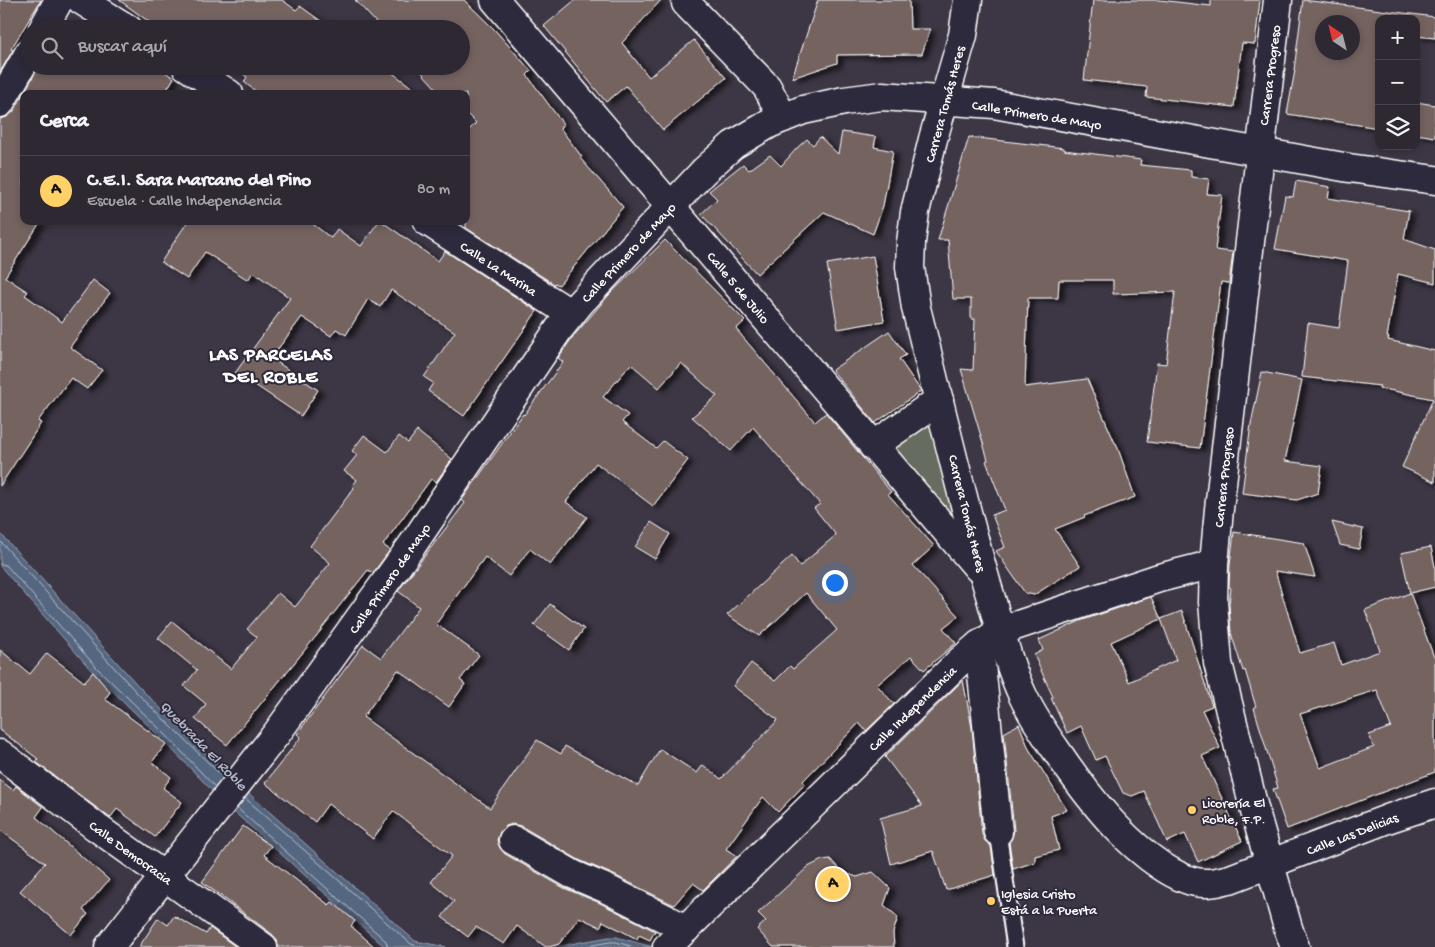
<!DOCTYPE html>
<html lang="es">
<head>
<meta charset="utf-8">
<style>
	:root { --surface:#2e2833; --page:#3a343f; --text:#f1f3f6; --muted:#a7a6ac; --line:#49444e; --accent:#ffd166 }
	body { margin:0; font-family:"Gochi Hand",sans-serif; background:var(--page); color:var(--text) }
	.controls { position:absolute; right:15px; top:15px; display:grid; overflow:hidden; border-radius:10px; box-shadow:0 2px 8px #0003 }
	.controls button { width:45px; height:45px; display:grid; place-items:center; padding:0; border:0; border-bottom:1px solid var(--line); background:var(--surface); color:var(--text); font:25px sans-serif }
	.compass { position:absolute; left:1315px; top:15px; width:45px; height:45px; border-radius:50%; background:var(--surface); box-shadow:0 2px 8px #0003; rotate:325deg }
	.you { position:absolute; left:834px; top:582px; width:18px; height:18px; margin:-12px; border:4px solid #fff; border-radius:50%; background:#1a73e8; box-shadow:0 0 0 8px #1a73e833 }
	.badge { display:grid; place-items:center; width:32px; height:32px; border-radius:50%; background:var(--accent); color:#111; font-size:16px; font-weight:700 }
	.pin { position:absolute; translate:-50% -50%; border:2px solid #fff; box-shadow:0 1px 5px #0006 }
	.list { margin:0; padding:0; list-style:none }
	h2 { display:flex; justify-content:space-between; align-items:center; height:65px; margin:0; padding:0 20px; font-size:21px }
	h2 small { font-size:16px; font-weight:400; color:var(--muted) }
	.list li { display:grid; grid-template-columns:32px 1fr auto; gap:15px; align-items:center; box-sizing:border-box; height:70px; padding:0 20px; border-top:1px solid var(--line) }
	.list b { display:block; font-size:19px; white-space:nowrap }
	.list p { margin:0; font-size:16px; white-space:nowrap; color:var(--muted) }
	.list em { font-size:16px; font-style:normal; color:var(--muted) }
	.icon { flex:none; width:28px; height:28px; fill:none; stroke:currentColor; stroke-width:2; stroke-linecap:round; stroke-linejoin:round }
	.map { position:relative; flex:none; width:1435px; height:947px; overflow:hidden }
	.search { position:absolute; background:var(--surface); box-shadow:0 2px 8px #0003; left:20px; top:20px; width:450px; height:55px; display:flex; align-items:center; gap:12px; box-sizing:border-box; padding:0 18px; border-radius:28px; color:var(--muted); font-size:19px }
	.panel { position:absolute; background:var(--surface); box-shadow:0 2px 8px #0003; left:20px; top:90px; width:450px; height:135px; border-radius:10px }
	.map>svg:first-child { display:block }
	.green { fill:#666c5f; stroke:#b2b6af }
	.water { fill:#556680; stroke:#99a3b3 }
	.lines { fill:none; stroke-linecap:round; stroke-linejoin:round }
	.shore { stroke:#bbc2cc; stroke-width:1 }
	.building { fill:#746461; stroke:#fff; fill-rule:evenodd; filter:url(#shadow) }
	.lane-casing { stroke:#fff; stroke-width:19 }
	.street-casing { stroke:#fff; stroke-width:31 }
	.lane { stroke:#2f2a3d; stroke-width:15 }
	.street { stroke:#2f2a3d; stroke-width:28 }
	.poi-dot { fill:#ffd166; stroke:#2f2a3d; stroke-width:2 }
	.labels { text-anchor:middle; stroke-width:4; stroke-linejoin:round; paint-order:stroke }
	.street-label { font-size:14px; fill:#fff; stroke:#2f2a3d }
	.poi-label { font-size:14px; fill:#fff; stroke:#2f2a3d; text-anchor:start }
	.water-label { font-size:15px; font-style:italic; fill:#b2bac6; stroke:#2f2a3d }
	.district-label { font-size:19px; font-weight:bold; letter-spacing:1px; fill:#fff; stroke:#2f2a3d }
</style>
</head>
<body>
<div class="map">
<svg width="1435" height="947" viewBox="0 0 1435 947">
	<defs>
		<filter id="shadow"><feDropShadow dx="5.5" dy="3" stdDeviation="2.5" flood-color="#0009"/></filter>
	</defs>
	<rect width="100%" height="100%" fill="#3d3644"/>
	<filter id="ink" filterUnits="userSpaceOnUse"><feTurbulence type="fractalNoise" baseFrequency=".02" numOctaves="2"/><feDisplacementMap in="SourceGraphic" scale="10" xChannelSelector="R" yChannelSelector="G"/><feConvolveMatrix kernelMatrix="1 2 1 2 8 2 1 2 1" color-interpolation-filters="sRGB"/></filter>
	<g filter="url(#ink)">
		<path class="green" d="M939 400 983 574 873 446Z"/>
		<g class="water">
			<path d="M0 533 142 690 238 784 415 941 446 947H385L224 803 161 738 93 672 0 566Z"/>
			<path d="M609 937H616L653 947H554Z"/>
		</g>
		<g class="lines">
			<g class="shore">
				<path d="M0 541 138 694 223 777"/>
				<path d="M0 564 6 565 97 668 165 734 215 787"/>
				<path d="M245 798 411 944 421 947"/>
				<path d="M237 808 386 941 388 947"/>
				<path d="M581 947 610 942H616L634 947"/>
			</g>
		</g>
		<g class="building">
			<path d="M0 0H41L11 49 13 50 0 72Z"/>
			<path d="M119 0H282L296 10 300 6 332 29H159Z"/>
			<path d="M355 0H464L494 29 531 71 527 75 563 124 560 128 582 157 580 158 623 207 559 285 555 283 554 284 466 228V133L476 123 466 113V94H441L416 66H461V29H382Z"/>
			<path d="M575 0H661L622 43 649 77 694 40 726 78 663 130 626 86 606 102 544 26Z"/>
			<path d="M818 0H909L910 29H930L922 54 837 55V63L792 78Z"/>
			<path d="M1093 0H1159L1211 6V0H1260L1255 44 1242 43 1234 107 1146 97 1147 87 1084 80Z"/>
			<path d="M1303 0 1435 17V38L1416 36V19H1379V128L1287 114 1295 70H1294ZM1322 22H1352V52H1322Z"/>
			<path d="M39 66 44 70 46 66H138L144 70 147 66H156L174 78 164 94H24V221H41L5 277 28 292 25 295 62 322 93 280 110 293 70 347 102 370 87 389 71 378 38 421 41 423 0 486V119L7 117 14 111Z"/>
			<path d="M232 66H383L421 94H259L244 82 247 77Z"/>
			<path d="M1416 102 1435 105V137L1416 134Z"/>
			<path d="M842 132 876 137 874 147 893 151 883 206 873 234 824 212 757 274 701 214 717 199 709 191 743 164 749 170 770 155 781 166 798 147 807 139 813 145 820 137 838 154Z"/>
			<path d="M969 137 1064 148V150L1141 160 1140 165 1191 170V177L1209 179 1207 194 1222 195 1215 250 1233 252 1229 283 1221 282 1200 448 1147 442 1157 363 1166 364 1175 292 1113 294V280H1059L1058 298H1028L1025 387 1087 379 1115 443H1116L1135 497 1084 516 1085 517 1055 529 1080 566 1034 595 1025 593 996 551 1005 547 992 515 1005 510 986 461 988 460 961 369 973 370 975 319H971V299H953L948 240H938Z"/>
			<path d="M1296 181 1330 187 1328 198 1409 211 1404 239 1435 250V283L1398 274 1387 337H1389L1388 340 1435 351V482L1402 467 1433 399 1379 388 1380 386 1302 377 1308 323 1339 328 1348 261 1275 249 1285 196 1293 197Z"/>
			<path d="M188 221H309L331 238 337 229 361 246 379 221H381L438 261 445 251 537 311 464 416 428 391 433 383 424 377 455 332 391 290 380 307 368 299 346 335 336 329 331 336 302 317 271 358 318 390 301 416 252 383 251 385 235 373 290 298 253 272 248 280 205 252 187 279 161 262Z"/>
			<path d="M665 240 745 321 736 329 815 422 826 413 891 492 888 494 934 546 913 565 958 616 943 628 956 643 924 670 911 656 877 685 894 704 866 731 859 723 803 781 805 784 778 812 763 797 726 849 737 856 703 890 693 883 674 905 614 875 579 860 521 826 512 824 506 826 500 832 497 840 500 848 505 854 564 888 600 903 655 931 650 940 639 935 637 939 603 921 600 927 579 917 559 944 549 947H546L517 926 504 944 476 927 468 937 442 917 454 901 431 882 452 856 393 811 373 839 328 804 315 822 265 783 301 737 297 734 363 645 381 658 419 607 398 591 465 503 462 500 523 414 524 415 563 362 558 358 572 338 608 296ZM681 363 717 396 692 417 731 451 753 427 820 504 814 508 836 535 800 566 792 556 727 615 759 636 806 593 837 630 793 669 790 666 775 681 751 663 733 686 778 720 721 779 703 765 697 773 660 749 638 786 565 746 561 754 537 740 490 808 363 717 398 670 449 707 465 684 460 680 479 655 436 624 485 557 509 576 530 549 550 565 587 517 566 502 596 463 653 506 688 460 663 441 656 448 622 422 628 415 603 397 631 364 659 388Z"/>
			<path d="M873 256 884 321 838 329 827 264Z"/>
			<path d="M889 331 906 355 899 359 921 391 875 423 832 370Z"/>
			<path d="M1262 372 1302 380 1285 461 1322 466 1318 493 1297 500 1242 493 1251 424Z"/>
			<path d="M417 431 452 459 436 482 431 479 383 545 390 550 373 573 368 570 322 628V629L227 745 195 719 206 704 184 686 197 670 158 638 172 621 231 669 257 637 247 629 278 593 295 607 330 563 310 546 354 488 352 486 357 480 344 471 357 455 352 451 364 435 387 452 399 436 408 443Z"/>
			<path d="M651 522 670 534 655 559 635 547Z"/>
			<path d="M1332 522 1363 529 1359 549 1340 545Z"/>
			<path d="M1234 532 1304 543 1315 577 1275 571 1300 653 1334 643 1341 665 1380 651 1365 610 1410 593 1435 660V772L1287 829 1273 789 1278 788 1254 708 1256 707 1245 670 1243 671 1231 633 1229 604 1231 588 1229 587 1230 565ZM1377 690 1391 727 1369 735 1374 747 1320 768 1300 714Z"/>
			<path d="M1431 547 1435 567V587L1410 593 1401 553Z"/>
			<path d="M1151 597 1161 619 1182 611 1212 706 1202 710 1220 748 1202 756 1242 841 1198 862 1185 834 1167 842 1144 791 1132 796 1123 793 1105 756 1096 760 1081 726 1067 733 1051 698 1053 697 1034 655 1043 650 1039 640 1080 621ZM1161 619 1176 660 1129 682 1111 642Z"/>
			<path d="M550 604 584 629 569 650 534 625Z"/>
			<path d="M0 650 30 674 47 653 84 682 93 672 110 692 105 699 166 744 152 762 171 777 163 788 182 802 155 837 117 809 110 818 36 762 38 759 0 730Z"/>
			<path d="M963 680 972 728 982 834 985 841 991 845 995 875 946 890 933 851 891 864 880 818 922 806 885 757Z"/>
			<path d="M1019 724 1029 749 1067 810 1051 816 1059 850 1035 856V862L1013 869 1009 842 1012 838 1014 830 1004 733Z"/>
			<path d="M0 780 13 790 16 786 43 807 36 817 109 880 83 910 88 914 71 935 20 891 45 863 0 830Z"/>
			<path d="M243 826 271 846 264 855 329 905 332 902 355 921 351 926 375 947H278L277 940 272 934 202 882Z"/>
			<path d="M830 859 842 872 857 877 873 872 890 888 884 905 898 917 893 933 894 947H773L757 929 766 921 758 913 808 867 822 860Z"/>
			<path d="M174 916 206 934 210 928 236 947H139L158 918 168 925Z"/>
		</g>
		<g class="lines">
			<g class="lane-casing">
				<path id="lane" d="M998 832 1015 947"/>
			</g>
			<g class="street-casing">
				<g id="street">
					<path d="M81 0 128 29"/>
					<path d="M495 0 978 568"/>
					<path d="M968 0 963 35 933 139 915 212 911 242 910 267 916 308 922 332C944 420 964 509 990 595 1000 629 1008 664 1023 696 1032 715 1044 733 1056 750 1075 778 1094 804 1117 828 1137 849 1178 885 1208 883 1216 883 1223 880 1230 879L1390 818 1435 803"/>
					<path d="M1278 0 1219 509 1214 564 1213 602 1218 663 1254 808 1288 928 1295 947"/>
					<path d="M686 3 767 87 783 118"/>
					<path d="M43 29 59 0"/>
					<path d="M186 66 229 94"/>
					<path d="M0 103 29 53"/>
					<path d="M427 221 571 314"/>
					<path d="M873 446 939 400"/>
					<path d="M979 645 998 832"/>
					<path d="M0 754 96 827 263 947"/>
					<path d="M513 840 572 874 607 889 686 929"/>
					<path d="M109 947 277 733 413 544 559 329 580 303 704 171 733 145 769 124 783 118 803 110 844 101 882 96 994 104 1349 168 1435 180"/>
					<path d="M667 947 958 663 979 645 993 636 1012 627 1159 578 1214 564"/>
				</g>
			</g>
			<use href="#lane" class="lane"/>
			<use href="#street" class="street"/>
		</g>
	</g>
	<g class="poi-dot">
		<circle cx="1192" cy="810" r="5"/>
		<circle cx="991" cy="901" r="5"/>
	</g>
	<g class="labels">
		<g class="street-label">
			<text transform="translate(1269 75) rotate(-83)" y="5">Carrera Progreso</text>
			<text transform="translate(944 104) rotate(-75)" y="5">Carrera Tomás Heres</text>
			<text transform="translate(1037 114) rotate(9)" y="5">Calle Primero de Mayo</text>
			<text transform="translate(628 252) rotate(-47)" y="5">Calle Primero de Mayo</text>
			<text transform="translate(499 268) rotate(33)" y="5">Calle La Marina</text>
			<text transform="translate(739 287) rotate(50)" y="5">Calle 5 de Julio</text>
			<text transform="translate(1223 477) rotate(-84)" y="5">Carrera Progreso</text>
			<text transform="translate(968 513) rotate(76)" y="5">Carrera Tomás Heres</text>
			<text transform="translate(389 578) rotate(-55)" y="5">Calle Primero de Mayo</text>
			<text transform="translate(912 708) rotate(-44)" y="5">Calle Independencia</text>
			<text transform="translate(1352 833) rotate(-21)" y="5">Calle Las Delicias</text>
			<text transform="translate(131 852) rotate(36)" y="5">Calle Democracia</text>
		</g>
		<g class="poi-label">
			<text x="1202" y="807">Licorería El<tspan x="1202" dy="16">Roble, F.P.</tspan></text>
			<text x="1001" y="898">Iglesia Cristo<tspan x="1001" dy="16">Está a la Puerta</tspan></text>
		</g>
		<g class="water-label">
			<text transform="translate(204 745) rotate(46)" y="5">Quebrada El Roble</text>
		</g>
		<g class="district-label">
			<text x="271" y="360">LAS PARCELAS<tspan x="271" dy="22">DEL ROBLE</tspan></text>
		</g>
	</g>
</svg>
<div class="controls">
<button>+</button>
<button>−</button>
<button><svg class="icon" aria-label="layers" viewBox="0 0 24 24"><path d="M12 4l9 5-9 5-9-5zM3 14l9 5 9-5"/></svg></button>
</div>
<svg class="compass" viewBox="-18 -18 36 36"><path d="M0-13l5 13h-10z" fill="#e53935"/><path d="M0 13l5-13h-10z" fill="#a7a6ac"/></svg>
<div class="you"></div>
<div class="pin badge" style="left:833px;top:884px">A</div>
<div class="search"><svg class="icon" aria-label="search" viewBox="0 0 24 24"><circle cx="10" cy="10" r="6"/><path d="M15 15l6 6"/></svg>Buscar aquí</div>
<section class="panel">
<h2>Cerca<small></small></h2>
<ul class="list">
<li><span class="badge">A</span><div><b>C.E.I. Sara Marcano del Pino</b><p>Escuela · Calle Independencia</p></div><em>80 m</em></li>
</ul>
</section>
</div>
</body>
</html>
